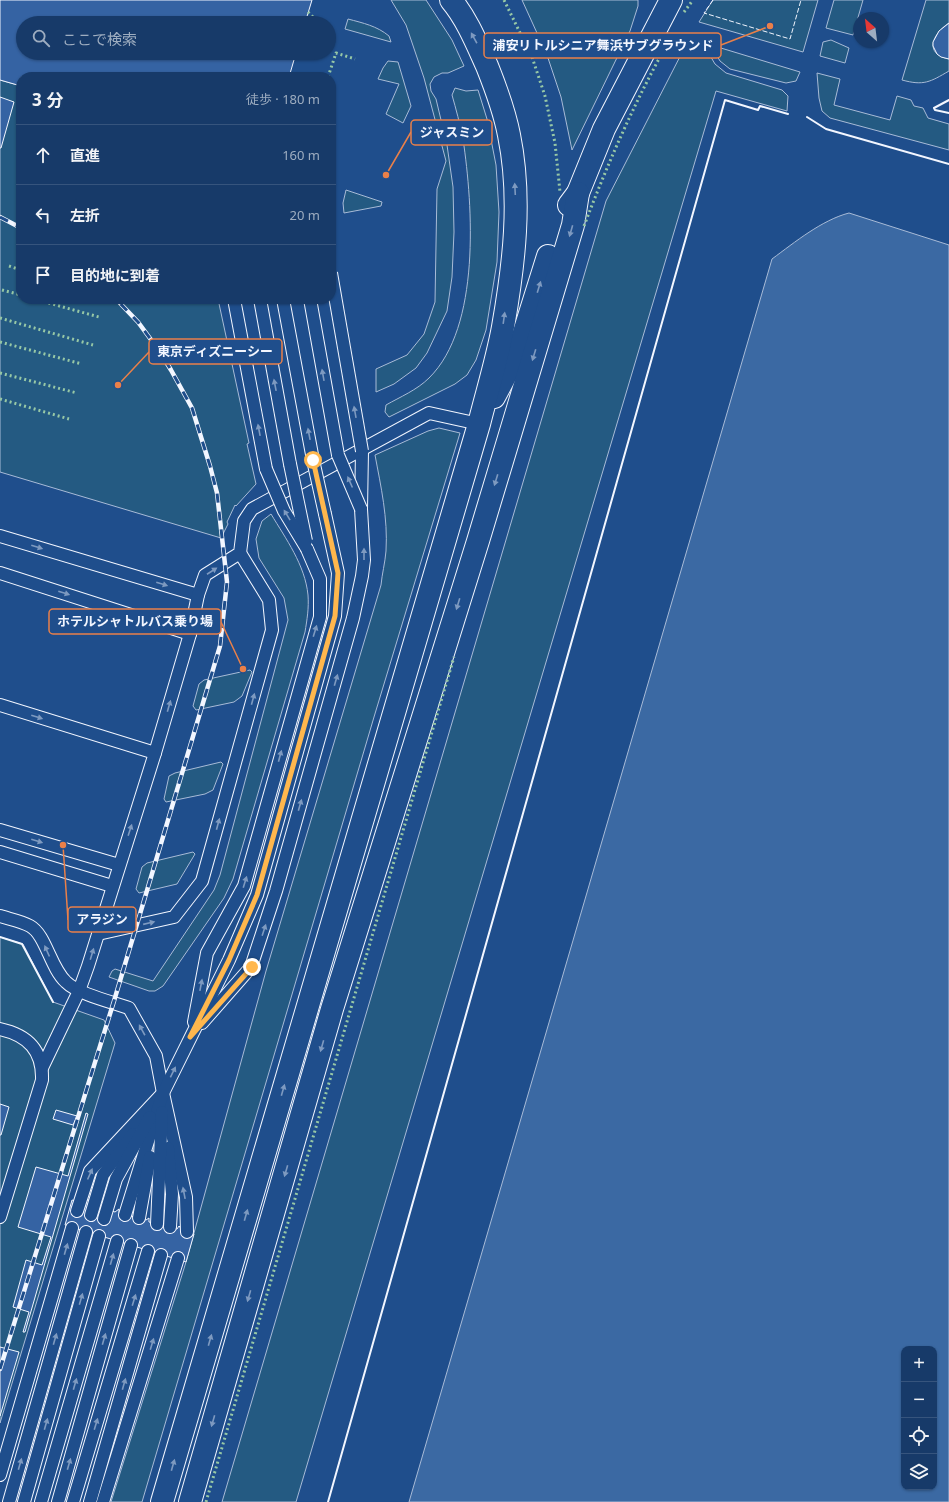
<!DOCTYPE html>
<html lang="ja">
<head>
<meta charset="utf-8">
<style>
	:root { --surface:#173a69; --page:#244571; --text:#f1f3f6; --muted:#9eadc0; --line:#36547d }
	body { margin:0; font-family:"Noto Sans","Noto Sans JP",sans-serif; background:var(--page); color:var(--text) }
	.controls { position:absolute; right:12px; bottom:12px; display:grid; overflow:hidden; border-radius:8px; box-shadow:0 1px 3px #0004 }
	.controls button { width:36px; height:36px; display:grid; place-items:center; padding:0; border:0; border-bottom:1px solid var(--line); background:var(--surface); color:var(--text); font:20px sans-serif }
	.compass { position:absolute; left:853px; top:12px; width:36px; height:36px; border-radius:50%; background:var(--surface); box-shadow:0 1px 3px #0004; rotate:332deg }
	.stop { position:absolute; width:12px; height:12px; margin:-9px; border:3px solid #ffb74d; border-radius:50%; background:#fff }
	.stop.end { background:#ffb74d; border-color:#fff; box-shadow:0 1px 4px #0008 }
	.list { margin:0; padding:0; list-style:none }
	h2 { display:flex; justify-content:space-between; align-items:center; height:52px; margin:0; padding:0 16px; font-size:17px }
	h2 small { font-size:13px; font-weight:400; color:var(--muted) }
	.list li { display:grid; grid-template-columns:26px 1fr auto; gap:12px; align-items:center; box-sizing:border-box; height:60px; padding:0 16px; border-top:1px solid var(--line) }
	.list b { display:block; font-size:15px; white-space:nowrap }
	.list em { font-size:13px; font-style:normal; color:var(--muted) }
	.icon { flex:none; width:22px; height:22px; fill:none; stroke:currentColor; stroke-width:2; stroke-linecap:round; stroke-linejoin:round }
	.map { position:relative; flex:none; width:949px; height:1502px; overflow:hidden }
	.search { position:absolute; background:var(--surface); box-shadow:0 1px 3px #0004; left:16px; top:16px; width:320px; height:44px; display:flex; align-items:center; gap:10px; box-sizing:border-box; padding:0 14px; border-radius:22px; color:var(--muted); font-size:15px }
	.panel { position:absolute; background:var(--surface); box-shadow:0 1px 3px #0004; left:16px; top:72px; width:320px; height:232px; border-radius:16px }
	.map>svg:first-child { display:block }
	.green { fill:#245a82; stroke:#a8bbd7 }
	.water { fill:#3b69a3; stroke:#a8bbd7; fill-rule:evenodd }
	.building { fill:#3563a3; stroke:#f2f6ff }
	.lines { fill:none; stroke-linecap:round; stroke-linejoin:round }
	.lane-casing { stroke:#f2f6ff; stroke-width:14 }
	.secondary-casing { stroke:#f2f6ff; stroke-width:24 }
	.lane { stroke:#1f4e8c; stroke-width:12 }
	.secondary { stroke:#1f4e8c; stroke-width:22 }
	.rail-casing { stroke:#f2f6ff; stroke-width:4.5 }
	.rail { stroke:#1f4e8c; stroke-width:3; stroke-dasharray:9; stroke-linecap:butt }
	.lane-bridge-casing { stroke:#f2f6ff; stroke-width:14; stroke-linecap:butt }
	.lane-bridge { stroke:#1f4e8c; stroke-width:12 }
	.hedge { stroke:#97c8a6; stroke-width:3; stroke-dasharray:2 3; stroke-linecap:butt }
	.fence { stroke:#f2f6ff; stroke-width:1; stroke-dasharray:5 2; stroke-linecap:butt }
	.wall { stroke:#f2f6ff; stroke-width:2 }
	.oneway { fill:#7e9ac0 }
	.route { stroke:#ffb74d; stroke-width:5 }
	.leader { fill:none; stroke:#ea8049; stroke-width:1.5 }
	.callout-dot { fill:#ea8049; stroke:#1f4e8c; stroke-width:1.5 }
	.callout { fill:#1f4e8c; stroke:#ea8049; stroke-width:1.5 }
	.callout-label { font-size:13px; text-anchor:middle; font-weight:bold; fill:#f2f6ff }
</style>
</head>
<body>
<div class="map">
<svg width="949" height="1502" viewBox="0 0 949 1502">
	<rect width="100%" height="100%" fill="#1f4e8c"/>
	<g class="green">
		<path d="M391 0H426L452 40 464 66 448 73H442L434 77 430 84 431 91 436 99 447 145 453 187 454 232 452 277 447 311 427 353 416 368 394 384 376 392V369L407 355 424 334 435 302 437 189 446 161 424 78 406 25Z"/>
		<path d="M522 0H638V6L630 31 572 150 561 97 547 55Z"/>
		<path d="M713 0H818L803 52 699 22Z"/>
		<path d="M834 0H863L853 35 826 28Z"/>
		<path d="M926 0H949V23C933 33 923 54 949 59V71C930 82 924 86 902 80Z"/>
		<path d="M348 19C363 23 377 26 389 36L391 42 345 29Z"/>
		<path d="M690 37 699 41 705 47 715 64 726 73 782 90 788 96 787 111 716 91 296 1502H222L606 201Z"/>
		<path d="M831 40 849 48 845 63 820 56 823 42Z"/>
		<path d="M711 45 800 72 796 81 786 83 730 69 720 61Z"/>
		<path d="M388 61 398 62 411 106 403 123 386 114 399 84 378 79 383 68Z"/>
		<path d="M817 73 840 79 834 105 890 120 897 96 911 100 914 106 923 108 928 118 949 124V150L830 118 822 111 819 98Z"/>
		<path d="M0 80 21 86V299H218L249 443 247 444 256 484 236 506 235 505 227 522 228 524 221 538 0 472Z"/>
		<path d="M455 88 466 91 478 90 487 119 496 165 499 212 497 262 486 330 476 360 467 375 455 384 389 417 385 412 386 405C400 397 417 390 429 378 481 327 473 206 463 139 460 124 456 109 452 95Z"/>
		<path d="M346 190 382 202 381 206 344 213 343 203Z"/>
		<path d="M439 428 460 433 374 717 142 1502H111L186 1262 266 971 381 585C382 574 385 563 386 551 388 518 381 487 375 455L428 431Z"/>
		<path d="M271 514C286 539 305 565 308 595 309 608 307 620 305 632L233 879 224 898 163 986 155 991H149L109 977 112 971 115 969 153 981 214 890 220 875 288 620 284 598 259 558 256 539 262 521Z"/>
		<path d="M250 670 252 672 242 696 234 702 196 710 193 706 199 684 204 680Z"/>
		<path d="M221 762 223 764 213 790 205 794 166 802 164 799 169 776 175 773Z"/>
		<path d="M193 852 195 854 177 884 139 893 136 889 142 867 147 863Z"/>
		<path d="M0 937 23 944 53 1002 104 1020 115 1043 0 1423Z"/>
	</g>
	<path class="water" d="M849 213 949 245V1502H409L772 259C795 242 822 220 849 213ZM904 1349H934V1487H904Z"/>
	<g class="building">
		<path d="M0 0H312L305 23H23V53H296L289 77H21V86L0 80Z"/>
		<path d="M949 23V59L941 57 937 54 933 46V42L939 31Z"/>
		<path d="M0 97 14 102 1 148H0Z"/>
		<path d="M0 1104 9 1107 1 1135H0Z"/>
		<path d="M56 1110 77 1116 73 1125 53 1119Z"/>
		<path d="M86 1113 88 1114 25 1332H23L29 1312 13 1307 26 1260 42 1265 51 1237 18 1227 36 1167 68 1176Z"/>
		<path d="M72 1200 84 1203 87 1200H89V1204L115 1212 119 1209V1213L146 1220 149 1218V1222L177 1229 179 1226 180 1227 181 1230 194 1234 186 1262 65 1225Z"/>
		<path d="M0 1347 19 1352 0 1416Z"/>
	</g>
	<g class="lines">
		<g class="lane-casing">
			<g id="lane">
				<path d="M234 299 266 469"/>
				<path d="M260 299 290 464"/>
				<path d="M310 299 338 455"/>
				<path d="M0 536 198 595"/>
				<path d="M0 573 190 634"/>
				<path d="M0 705 155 753"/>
				<path d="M0 830 119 865"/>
				<path d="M0 852 112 886"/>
				<path d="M0 916C9 919 21 921 30 926 46 935 50 967 66 982 78 994 112 1002 129 1008L156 1056 163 1093 186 1197 187 1232"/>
				<path d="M98 934 174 917 202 881 272 630 269 600 240 553"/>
				<path d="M194 1022 207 953 244 886 320 617V579L307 549"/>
				<path d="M202 1023 251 967 276 891 353 618 362 576 364 560 361 509 362 451"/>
				<path d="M0 1029C28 1035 43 1051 42 1080L0 1217"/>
				<path d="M42 1068 79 991 88 966 155 753 190 634 198 595 205 575 240 553 244 521 252 509 429 413 479 424"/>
				<path d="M168 1148 172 1194 170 1227"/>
				<path d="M77 1211 90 1171 161 1095"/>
				<path d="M91 1215 103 1175 133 1134"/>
				<path d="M125 1215 163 1093 229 960 257 895 335 616 338 573 325 514"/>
				<path d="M139 1218 150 1157"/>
				<path d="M104 1219 116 1179 150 1117"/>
				<path d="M157 1224 162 1112"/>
				<path d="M0 1475 72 1228"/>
				<path d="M9 1502 86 1232"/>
				<path d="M24 1502 99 1236"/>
				<path d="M41 1502 117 1241"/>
				<path d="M58 1502 131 1245"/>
				<path d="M73 1502 148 1251"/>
				<path d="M90 1502 161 1255"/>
				<path d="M103 1502 178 1258"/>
			</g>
		</g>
		<g class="secondary-casing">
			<g id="secondary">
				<path d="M569 205 578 193 604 129 671 0"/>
				<path d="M494 397 518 352 548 256"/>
				<path d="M162 1502 479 424C487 392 497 360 503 327 514 264 522 199 509 135 505 114 495 86 487 66 477 44 467 19 451 0"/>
				<path d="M190 1502 332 1009 478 541 573 225 578 193"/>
			</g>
		</g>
		<use href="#lane" class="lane"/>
		<use href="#secondary" class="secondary"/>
		<g class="rail-casing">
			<g id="rail">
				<path d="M0 217 21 228"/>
				<path d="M0 1369 114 1001 220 646 227 582 217 493 210 466 192 408 171 370 160 352 138 322 116 299"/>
			</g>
		</g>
		<use href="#rail" class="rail"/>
		<g class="lane-bridge-casing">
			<g id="lane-bridge">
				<path d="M331 273 362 451"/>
				<path d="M283 299 313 460 325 514"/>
				<path d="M338 455 361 509"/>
				<path d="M290 464 306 541"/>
				<path d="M266 469 284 511 307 549"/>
			</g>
		</g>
		<use href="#lane-bridge" class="lane-bridge"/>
		<g class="hedge">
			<path d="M504 0 525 43"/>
			<path d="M308 12 313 17 312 23"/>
			<path d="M684 12 693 0"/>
			<path d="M532 57 545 96 555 143 560 192"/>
			<path d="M328 77 336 53 355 59"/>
			<path d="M584 226C609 160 638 94 674 32"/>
			<path d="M9 266 21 270"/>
			<path d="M2 290 21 295"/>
			<path d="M34 299 99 317"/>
			<path d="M0 318 93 345"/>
			<path d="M0 342 82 364"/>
			<path d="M0 373 77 393"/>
			<path d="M0 399 69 419"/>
			<path d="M206 1502 454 657"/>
		</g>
		<path class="fence" d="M713 0 704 13 790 39 801 0"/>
		<g class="wall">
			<path d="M949 100 934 108 935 110 949 113"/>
			<path d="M807 117 826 129 949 164"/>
			<path d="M0 937 22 944 53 1002"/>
			<path d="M328 1502 725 100 758 110 760 106 788 114"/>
		</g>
	</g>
	<defs><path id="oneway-solid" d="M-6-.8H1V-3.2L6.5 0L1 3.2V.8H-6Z"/></defs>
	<g class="oneway">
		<use href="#oneway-solid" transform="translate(474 38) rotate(-119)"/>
		<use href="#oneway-solid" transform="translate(515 189) rotate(-93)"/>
		<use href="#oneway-solid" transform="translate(571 231) rotate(106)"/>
		<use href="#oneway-solid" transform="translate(539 287) rotate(-73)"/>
		<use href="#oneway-solid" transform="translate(504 318) rotate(-82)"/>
		<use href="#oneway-solid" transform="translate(534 355) rotate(107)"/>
		<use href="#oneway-solid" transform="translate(323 375) rotate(-100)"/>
		<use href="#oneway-solid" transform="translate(275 385) rotate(-101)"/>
		<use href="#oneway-solid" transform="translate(355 412) rotate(-100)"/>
		<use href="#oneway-solid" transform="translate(259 430) rotate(-101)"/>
		<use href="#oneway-solid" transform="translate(309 434) rotate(-101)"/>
		<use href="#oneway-solid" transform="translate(496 480) rotate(107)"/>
		<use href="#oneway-solid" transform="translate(350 482) rotate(-114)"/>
		<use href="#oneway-solid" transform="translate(287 515) rotate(-121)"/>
		<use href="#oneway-solid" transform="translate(37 547) rotate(17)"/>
		<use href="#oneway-solid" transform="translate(364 554) rotate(-90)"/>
		<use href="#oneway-solid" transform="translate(212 571) rotate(-33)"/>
		<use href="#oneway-solid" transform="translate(162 584) rotate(17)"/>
		<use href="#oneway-solid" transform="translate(64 593) rotate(18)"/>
		<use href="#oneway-solid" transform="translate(458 604) rotate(107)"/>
		<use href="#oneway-solid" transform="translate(315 631) rotate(-73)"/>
		<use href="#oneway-solid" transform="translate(336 680) rotate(-74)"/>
		<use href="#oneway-solid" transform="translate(253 699) rotate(-75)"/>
		<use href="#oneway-solid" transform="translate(169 706) rotate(-74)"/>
		<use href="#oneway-solid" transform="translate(37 717) rotate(17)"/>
		<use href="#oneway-solid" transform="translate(280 756) rotate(-75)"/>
		<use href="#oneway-solid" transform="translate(300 805) rotate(-74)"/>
		<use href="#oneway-solid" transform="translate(218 824) rotate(-75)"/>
		<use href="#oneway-solid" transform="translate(130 830) rotate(-72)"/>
		<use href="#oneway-solid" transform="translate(37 841) rotate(17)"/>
		<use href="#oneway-solid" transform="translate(245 882) rotate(-73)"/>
		<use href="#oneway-solid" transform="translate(149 923) rotate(-13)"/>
		<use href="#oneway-solid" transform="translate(264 930) rotate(-72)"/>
		<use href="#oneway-solid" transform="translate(47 951) rotate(-114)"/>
		<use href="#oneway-solid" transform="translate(92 954) rotate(-73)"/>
		<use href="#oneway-solid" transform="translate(201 985) rotate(-79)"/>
		<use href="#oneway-solid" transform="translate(142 1030) rotate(-119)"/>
		<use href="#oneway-solid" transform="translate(322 1046) rotate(106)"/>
		<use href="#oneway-solid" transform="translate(173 1072) rotate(-64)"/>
		<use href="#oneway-solid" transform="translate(283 1090) rotate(-74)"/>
		<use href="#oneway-solid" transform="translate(286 1171) rotate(106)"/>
		<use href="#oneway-solid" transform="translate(90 1174) rotate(-66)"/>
		<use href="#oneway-solid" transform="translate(184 1193) rotate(-101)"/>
		<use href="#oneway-solid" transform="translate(246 1215) rotate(-74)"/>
		<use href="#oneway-solid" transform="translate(66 1249) rotate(-74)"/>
		<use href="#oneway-solid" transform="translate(112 1259) rotate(-74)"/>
		<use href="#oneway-solid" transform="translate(249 1296) rotate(106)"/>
		<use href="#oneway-solid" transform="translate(81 1299) rotate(-74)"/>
		<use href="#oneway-solid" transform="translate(134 1300) rotate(-73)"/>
		<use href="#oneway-solid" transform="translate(55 1339) rotate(-74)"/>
		<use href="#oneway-solid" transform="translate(104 1339) rotate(-74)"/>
		<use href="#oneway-solid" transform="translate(210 1340) rotate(-74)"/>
		<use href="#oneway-solid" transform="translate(152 1344) rotate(-73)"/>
		<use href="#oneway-solid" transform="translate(75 1384) rotate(-74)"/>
		<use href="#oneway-solid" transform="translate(124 1384) rotate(-74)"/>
		<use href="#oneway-solid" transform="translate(213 1421) rotate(106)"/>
		<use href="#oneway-solid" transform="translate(46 1424) rotate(-74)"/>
		<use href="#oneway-solid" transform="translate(96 1424) rotate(-73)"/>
		<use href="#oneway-solid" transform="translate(20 1464) rotate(-74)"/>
		<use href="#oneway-solid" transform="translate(69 1464) rotate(-74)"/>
		<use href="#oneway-solid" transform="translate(173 1465) rotate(-74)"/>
	</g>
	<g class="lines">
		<path class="route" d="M252 967 190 1037 229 960 257 895 335 616 338 573 313 460"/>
	</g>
	<path class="leader" d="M770 26L721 45M386 175L411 132M118 385L149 352M243 669L221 622M63 845L68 920"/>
	<g class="callout-dot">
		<circle cx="770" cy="26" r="4"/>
		<circle cx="386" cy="175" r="4"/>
		<circle cx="118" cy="385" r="4"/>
		<circle cx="243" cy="669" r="4"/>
		<circle cx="63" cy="845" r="4"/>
	</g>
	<g class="callout">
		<rect x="484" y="33" width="237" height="25" rx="4"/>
		<rect x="411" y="120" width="81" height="25" rx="4"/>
		<rect x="149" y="339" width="133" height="25" rx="4"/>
		<rect x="49" y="609" width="172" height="25" rx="4"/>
		<rect x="68" y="907" width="68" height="25" rx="4"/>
	</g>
	<g class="callout-label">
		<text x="603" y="50">浦安リトルシニア舞浜サブグラウンド</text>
		<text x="452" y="137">ジャスミン</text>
		<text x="215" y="356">東京ディズニーシー</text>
		<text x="135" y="626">ホテルシャトルバス乗り場</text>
		<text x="102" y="924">アラジン</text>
	</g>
</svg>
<div class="controls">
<button>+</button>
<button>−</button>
<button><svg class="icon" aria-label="locate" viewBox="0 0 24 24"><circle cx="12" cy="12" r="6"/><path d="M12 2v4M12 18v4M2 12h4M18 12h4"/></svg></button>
<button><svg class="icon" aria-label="layers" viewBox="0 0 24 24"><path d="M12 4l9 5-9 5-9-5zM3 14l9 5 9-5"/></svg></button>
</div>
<svg class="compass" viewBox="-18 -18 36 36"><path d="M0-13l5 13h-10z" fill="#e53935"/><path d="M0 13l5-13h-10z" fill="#9eadc0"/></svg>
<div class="stop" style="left:313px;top:460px"></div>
<div class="stop end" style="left:252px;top:967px"></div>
<div class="search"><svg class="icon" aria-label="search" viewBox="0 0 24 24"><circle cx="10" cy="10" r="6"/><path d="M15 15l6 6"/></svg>ここで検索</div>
<section class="panel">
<h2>3 分<small>徒歩 · 180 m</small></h2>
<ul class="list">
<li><svg class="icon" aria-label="ahead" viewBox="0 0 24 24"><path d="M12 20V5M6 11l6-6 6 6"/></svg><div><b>直進</b></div><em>160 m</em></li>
<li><svg class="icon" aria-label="left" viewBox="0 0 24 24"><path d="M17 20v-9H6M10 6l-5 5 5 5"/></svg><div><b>左折</b></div><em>20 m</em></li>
<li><svg class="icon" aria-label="arrive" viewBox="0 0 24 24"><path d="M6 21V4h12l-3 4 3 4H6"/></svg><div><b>目的地に到着</b></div></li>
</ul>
</section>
</div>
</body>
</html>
